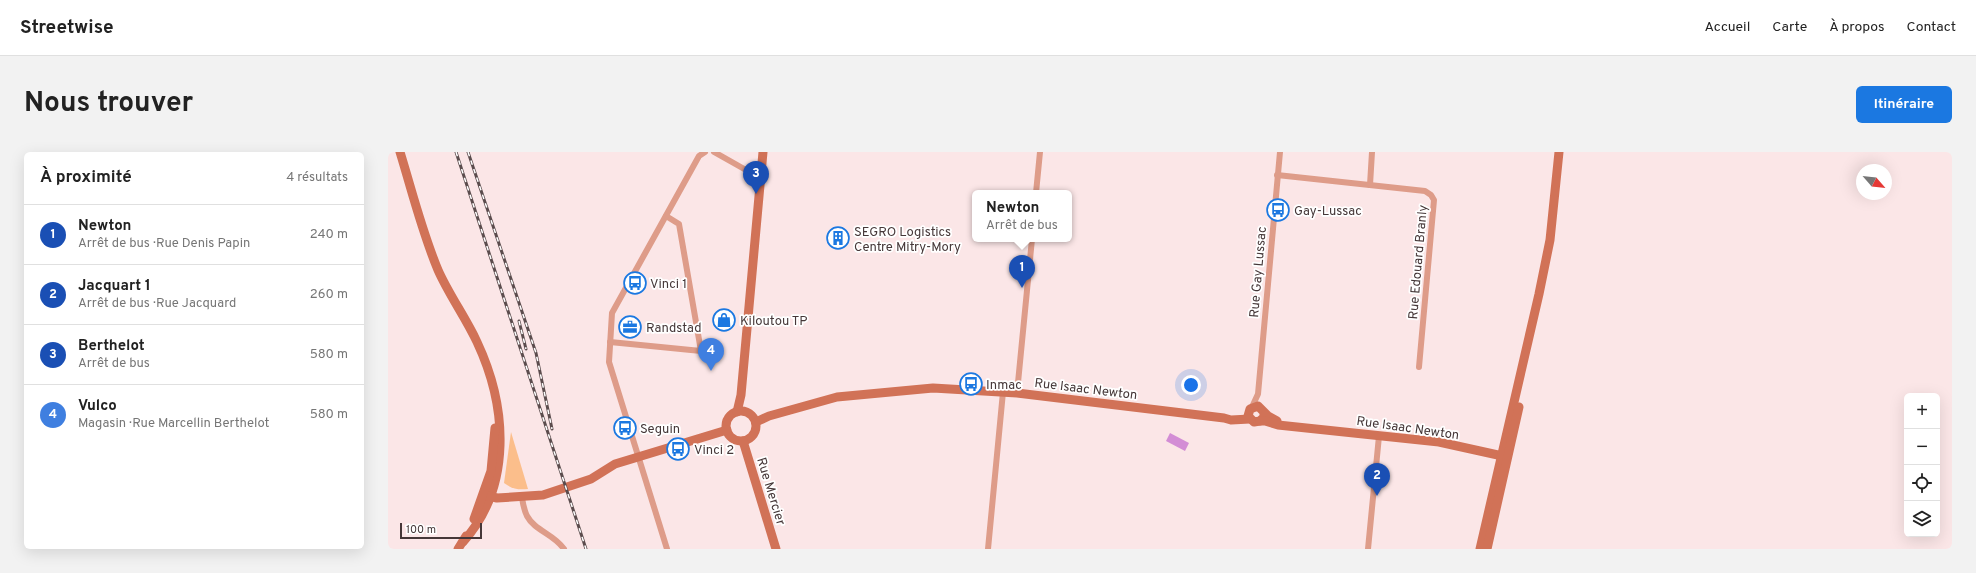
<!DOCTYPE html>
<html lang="fr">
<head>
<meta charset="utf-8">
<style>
	:root { --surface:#fff; --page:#f2f2f2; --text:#222; --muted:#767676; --line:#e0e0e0; --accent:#1b78e1 }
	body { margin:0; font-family:Overpass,sans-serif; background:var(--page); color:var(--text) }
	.controls { position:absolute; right:12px; bottom:12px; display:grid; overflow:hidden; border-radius:6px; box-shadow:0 4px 16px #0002 }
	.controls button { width:36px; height:36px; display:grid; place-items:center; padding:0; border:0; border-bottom:1px solid var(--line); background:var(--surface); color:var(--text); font:20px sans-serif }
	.compass { position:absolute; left:1468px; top:12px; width:36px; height:36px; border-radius:50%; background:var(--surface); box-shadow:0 4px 16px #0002; rotate:118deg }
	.scale { position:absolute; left:12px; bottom:10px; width:82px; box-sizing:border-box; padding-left:4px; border:2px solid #453738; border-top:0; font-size:11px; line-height:14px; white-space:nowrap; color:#453738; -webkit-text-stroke:3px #fff; paint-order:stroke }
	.you { position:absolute; left:803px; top:233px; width:14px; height:14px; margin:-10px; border:3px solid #fff; border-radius:50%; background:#1a73e8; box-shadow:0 0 0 6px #1a73e833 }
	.badge { display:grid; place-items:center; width:26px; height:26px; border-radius:50%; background:var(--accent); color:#fff; font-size:13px; font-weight:700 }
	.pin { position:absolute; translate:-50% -33px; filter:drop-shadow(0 1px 2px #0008) }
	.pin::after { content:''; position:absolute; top:21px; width:14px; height:12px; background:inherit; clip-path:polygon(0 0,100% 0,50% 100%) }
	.popup { position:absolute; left:584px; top:38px; width:100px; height:52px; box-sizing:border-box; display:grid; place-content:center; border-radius:6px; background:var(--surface); filter:drop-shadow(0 1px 3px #0005); font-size:13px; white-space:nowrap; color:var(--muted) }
	.popup b { font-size:15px; color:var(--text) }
	.popup::after { content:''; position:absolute; left:50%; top:100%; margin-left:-8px; border:8px solid transparent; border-top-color:var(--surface) }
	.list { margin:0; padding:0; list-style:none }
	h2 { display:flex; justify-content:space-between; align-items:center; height:52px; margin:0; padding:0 16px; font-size:17px }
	h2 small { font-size:13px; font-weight:400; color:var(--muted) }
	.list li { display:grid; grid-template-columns:26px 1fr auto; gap:12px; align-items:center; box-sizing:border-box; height:60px; padding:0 16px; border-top:1px solid var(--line) }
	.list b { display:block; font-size:15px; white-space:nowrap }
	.list p { margin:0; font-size:13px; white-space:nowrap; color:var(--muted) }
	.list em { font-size:13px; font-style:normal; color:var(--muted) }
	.icon { flex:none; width:22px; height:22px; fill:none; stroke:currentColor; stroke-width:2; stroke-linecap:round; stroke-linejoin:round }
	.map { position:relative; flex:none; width:1564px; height:397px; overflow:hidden; border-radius:6px }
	header { display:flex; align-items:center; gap:24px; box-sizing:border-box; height:56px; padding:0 20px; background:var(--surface); border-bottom:1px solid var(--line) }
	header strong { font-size:19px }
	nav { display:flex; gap:22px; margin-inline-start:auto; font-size:14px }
	.intro { display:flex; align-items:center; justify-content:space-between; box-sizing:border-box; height:96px; padding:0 24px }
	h1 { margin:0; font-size:28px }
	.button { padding:10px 18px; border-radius:6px; background:var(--accent); color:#fff; font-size:14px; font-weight:700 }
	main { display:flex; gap:24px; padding:0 24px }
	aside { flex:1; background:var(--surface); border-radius:6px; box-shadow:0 4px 16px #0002 }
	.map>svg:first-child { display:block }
	.green { fill:#fbbe8b }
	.water { fill:#d38dd5 }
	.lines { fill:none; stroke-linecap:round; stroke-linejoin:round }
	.street { stroke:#de9c89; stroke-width:6 }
	.secondary { stroke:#d17257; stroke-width:9 }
	.rail-casing { stroke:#5b4c4d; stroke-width:3 }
	.rail { stroke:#fff; stroke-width:1.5; stroke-dasharray:4.5; stroke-linecap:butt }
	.labels { text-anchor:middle; stroke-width:3.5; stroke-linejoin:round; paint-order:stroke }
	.poi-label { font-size:13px; fill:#453738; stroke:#fff; text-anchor:start }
	.street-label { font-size:13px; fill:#453738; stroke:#fff }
</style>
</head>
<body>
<header>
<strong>Streetwise</strong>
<nav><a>Accueil</a><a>Carte</a><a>À propos</a><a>Contact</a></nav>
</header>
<div class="intro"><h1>Nous trouver</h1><a class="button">Itinéraire</a></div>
<main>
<aside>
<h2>À proximité<small>4 résultats</small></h2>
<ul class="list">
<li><span class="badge" style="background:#1a4fb4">1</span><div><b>Newton</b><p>Arrêt de bus · Rue Denis Papin</p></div><em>240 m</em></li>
<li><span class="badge" style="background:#1a4fb4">2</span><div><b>Jacquart 1</b><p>Arrêt de bus · Rue Jacquard</p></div><em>260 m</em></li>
<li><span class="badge" style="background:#1a4fb4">3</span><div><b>Berthelot</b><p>Arrêt de bus</p></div><em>580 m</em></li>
<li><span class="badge" style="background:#3f7fe0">4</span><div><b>Vulco</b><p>Magasin · Rue Marcellin Berthelot</p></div><em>580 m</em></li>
</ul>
</aside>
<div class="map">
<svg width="1564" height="397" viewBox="0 0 1564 397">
	<rect width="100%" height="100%" fill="#fbe6e7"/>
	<path class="green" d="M123 280 140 337C130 338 124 337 116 331Z"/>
	<path class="water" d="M782 281 801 291 797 299 778 289Z"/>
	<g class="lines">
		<g class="street">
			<path d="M326 0 358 18 374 20"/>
			<path d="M889 23 1037 39 1043 43 1046 48 1031 215"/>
			<path d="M982 33 984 0"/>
			<path d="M648 41 652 0"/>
			<path d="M222 190 313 199 291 72 278 64"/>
			<path d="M629 241 644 87"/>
			<path d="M864 255 870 242 892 0"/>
			<path d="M134 346C135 352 136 358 139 364 147 379 166 382 176 397"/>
			<path d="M279 397 221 210 224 161 311 4 317 0"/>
			<path d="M600 397 615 240"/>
			<path d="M980 397 991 284"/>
		</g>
		<g class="secondary">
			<path d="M12 0C24 39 34 80 50 118 61 143 78 166 89 190 119 254 125 334 75 390"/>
			<circle cx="353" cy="274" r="15"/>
			<path d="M349 260 353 243 375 0"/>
			<path d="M876 260V265L872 269 866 270 860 264 862 257 870 254 880 264 889 269"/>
			<path d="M872 269H877L890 273 1051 290 1119 305"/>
			<path d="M368 270 381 264 449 245 545 236 629 241 836 266 843 268 862 267"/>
			<path d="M355 289 388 397"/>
			<path d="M96 343 109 346 155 343 203 327 227 312 339 278"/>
			<path d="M86 367 103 319 107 276"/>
			<path d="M70 397 78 384"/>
			<path d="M1092 397 1151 142 1162 88 1171 0"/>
			<path d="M1099 397 1131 255"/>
		</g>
		<g class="rail-casing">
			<g id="rail">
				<path d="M68 0 198 397"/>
				<path d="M80 0 148 201 164 277"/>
				<path d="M131 169 138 197"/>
			</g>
		</g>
		<use href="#rail" class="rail"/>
	</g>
	<defs>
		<g id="bus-ring" transform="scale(1.15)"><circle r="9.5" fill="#fff" stroke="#1b78e1" stroke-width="1.5"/><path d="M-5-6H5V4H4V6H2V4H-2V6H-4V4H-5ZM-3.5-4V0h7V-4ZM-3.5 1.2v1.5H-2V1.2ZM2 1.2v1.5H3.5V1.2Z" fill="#1b78e1"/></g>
		<g id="building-ring" transform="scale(1.15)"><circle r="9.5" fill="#fff" stroke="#1b78e1" stroke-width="1.5"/><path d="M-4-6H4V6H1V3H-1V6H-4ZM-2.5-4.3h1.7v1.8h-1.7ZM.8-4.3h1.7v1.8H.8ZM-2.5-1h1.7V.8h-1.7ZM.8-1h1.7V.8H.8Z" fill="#1b78e1"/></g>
		<g id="shop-ring" transform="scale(1.15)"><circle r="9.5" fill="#fff" stroke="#1b78e1" stroke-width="1.5"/><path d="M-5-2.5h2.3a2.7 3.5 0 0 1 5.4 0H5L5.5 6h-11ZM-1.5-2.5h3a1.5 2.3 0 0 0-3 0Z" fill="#1b78e1"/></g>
		<g id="office-ring" transform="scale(1.15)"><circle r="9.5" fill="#fff" stroke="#1b78e1" stroke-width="1.5"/><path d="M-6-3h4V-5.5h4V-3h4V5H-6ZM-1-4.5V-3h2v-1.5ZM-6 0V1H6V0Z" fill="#1b78e1"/></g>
	</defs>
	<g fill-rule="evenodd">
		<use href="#bus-ring" x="890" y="58"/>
		<use href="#building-ring" x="450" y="86"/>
		<use href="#bus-ring" x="247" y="131"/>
		<use href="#shop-ring" x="336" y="168"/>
		<use href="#office-ring" x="242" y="175"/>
		<use href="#bus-ring" x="583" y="232"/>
		<use href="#bus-ring" x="237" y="276"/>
		<use href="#bus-ring" x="290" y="297"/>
	</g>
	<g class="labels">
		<g class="poi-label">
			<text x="906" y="63">Gay-Lussac</text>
			<text x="466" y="84">SEGRO Logistics<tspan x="466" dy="15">Centre Mitry-Mory</tspan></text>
			<text x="262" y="136">Vinci 1</text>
			<text x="352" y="173">Kiloutou TP</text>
			<text x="258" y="180">Randstad</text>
			<text x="598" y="237">Inmac</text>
			<text x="252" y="281">Seguin</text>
			<text x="306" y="302">Vinci 2</text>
		</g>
		<g class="street-label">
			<text transform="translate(1029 110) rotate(-85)" y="5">Rue Edouard Branly</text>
			<text transform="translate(869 120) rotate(-85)" y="5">Rue Gay Lussac</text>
			<text transform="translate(698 236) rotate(7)" y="5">Rue Isaac Newton</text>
			<text transform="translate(1020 275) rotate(8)" y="5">Rue Isaac Newton</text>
			<text transform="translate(384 339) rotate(73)" y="5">Rue Mercier</text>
		</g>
	</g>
</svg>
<div class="controls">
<button>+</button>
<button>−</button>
<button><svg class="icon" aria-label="locate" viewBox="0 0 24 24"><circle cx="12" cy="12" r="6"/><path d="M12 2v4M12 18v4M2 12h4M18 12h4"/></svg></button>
<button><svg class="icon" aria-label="layers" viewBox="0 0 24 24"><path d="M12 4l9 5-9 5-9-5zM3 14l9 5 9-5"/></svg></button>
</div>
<svg class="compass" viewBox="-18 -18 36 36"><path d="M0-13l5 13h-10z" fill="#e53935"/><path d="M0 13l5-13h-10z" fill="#767676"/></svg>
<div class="scale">100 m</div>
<div class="you"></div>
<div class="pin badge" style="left:634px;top:136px;background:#1a4fb4">1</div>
<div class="popup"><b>Newton</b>Arrêt de bus</div>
<div class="pin badge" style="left:989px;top:344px;background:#1a4fb4">2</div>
<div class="pin badge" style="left:368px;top:42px;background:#1a4fb4">3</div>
<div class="pin badge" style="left:323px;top:219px;background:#3f7fe0">4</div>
</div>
</main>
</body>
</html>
